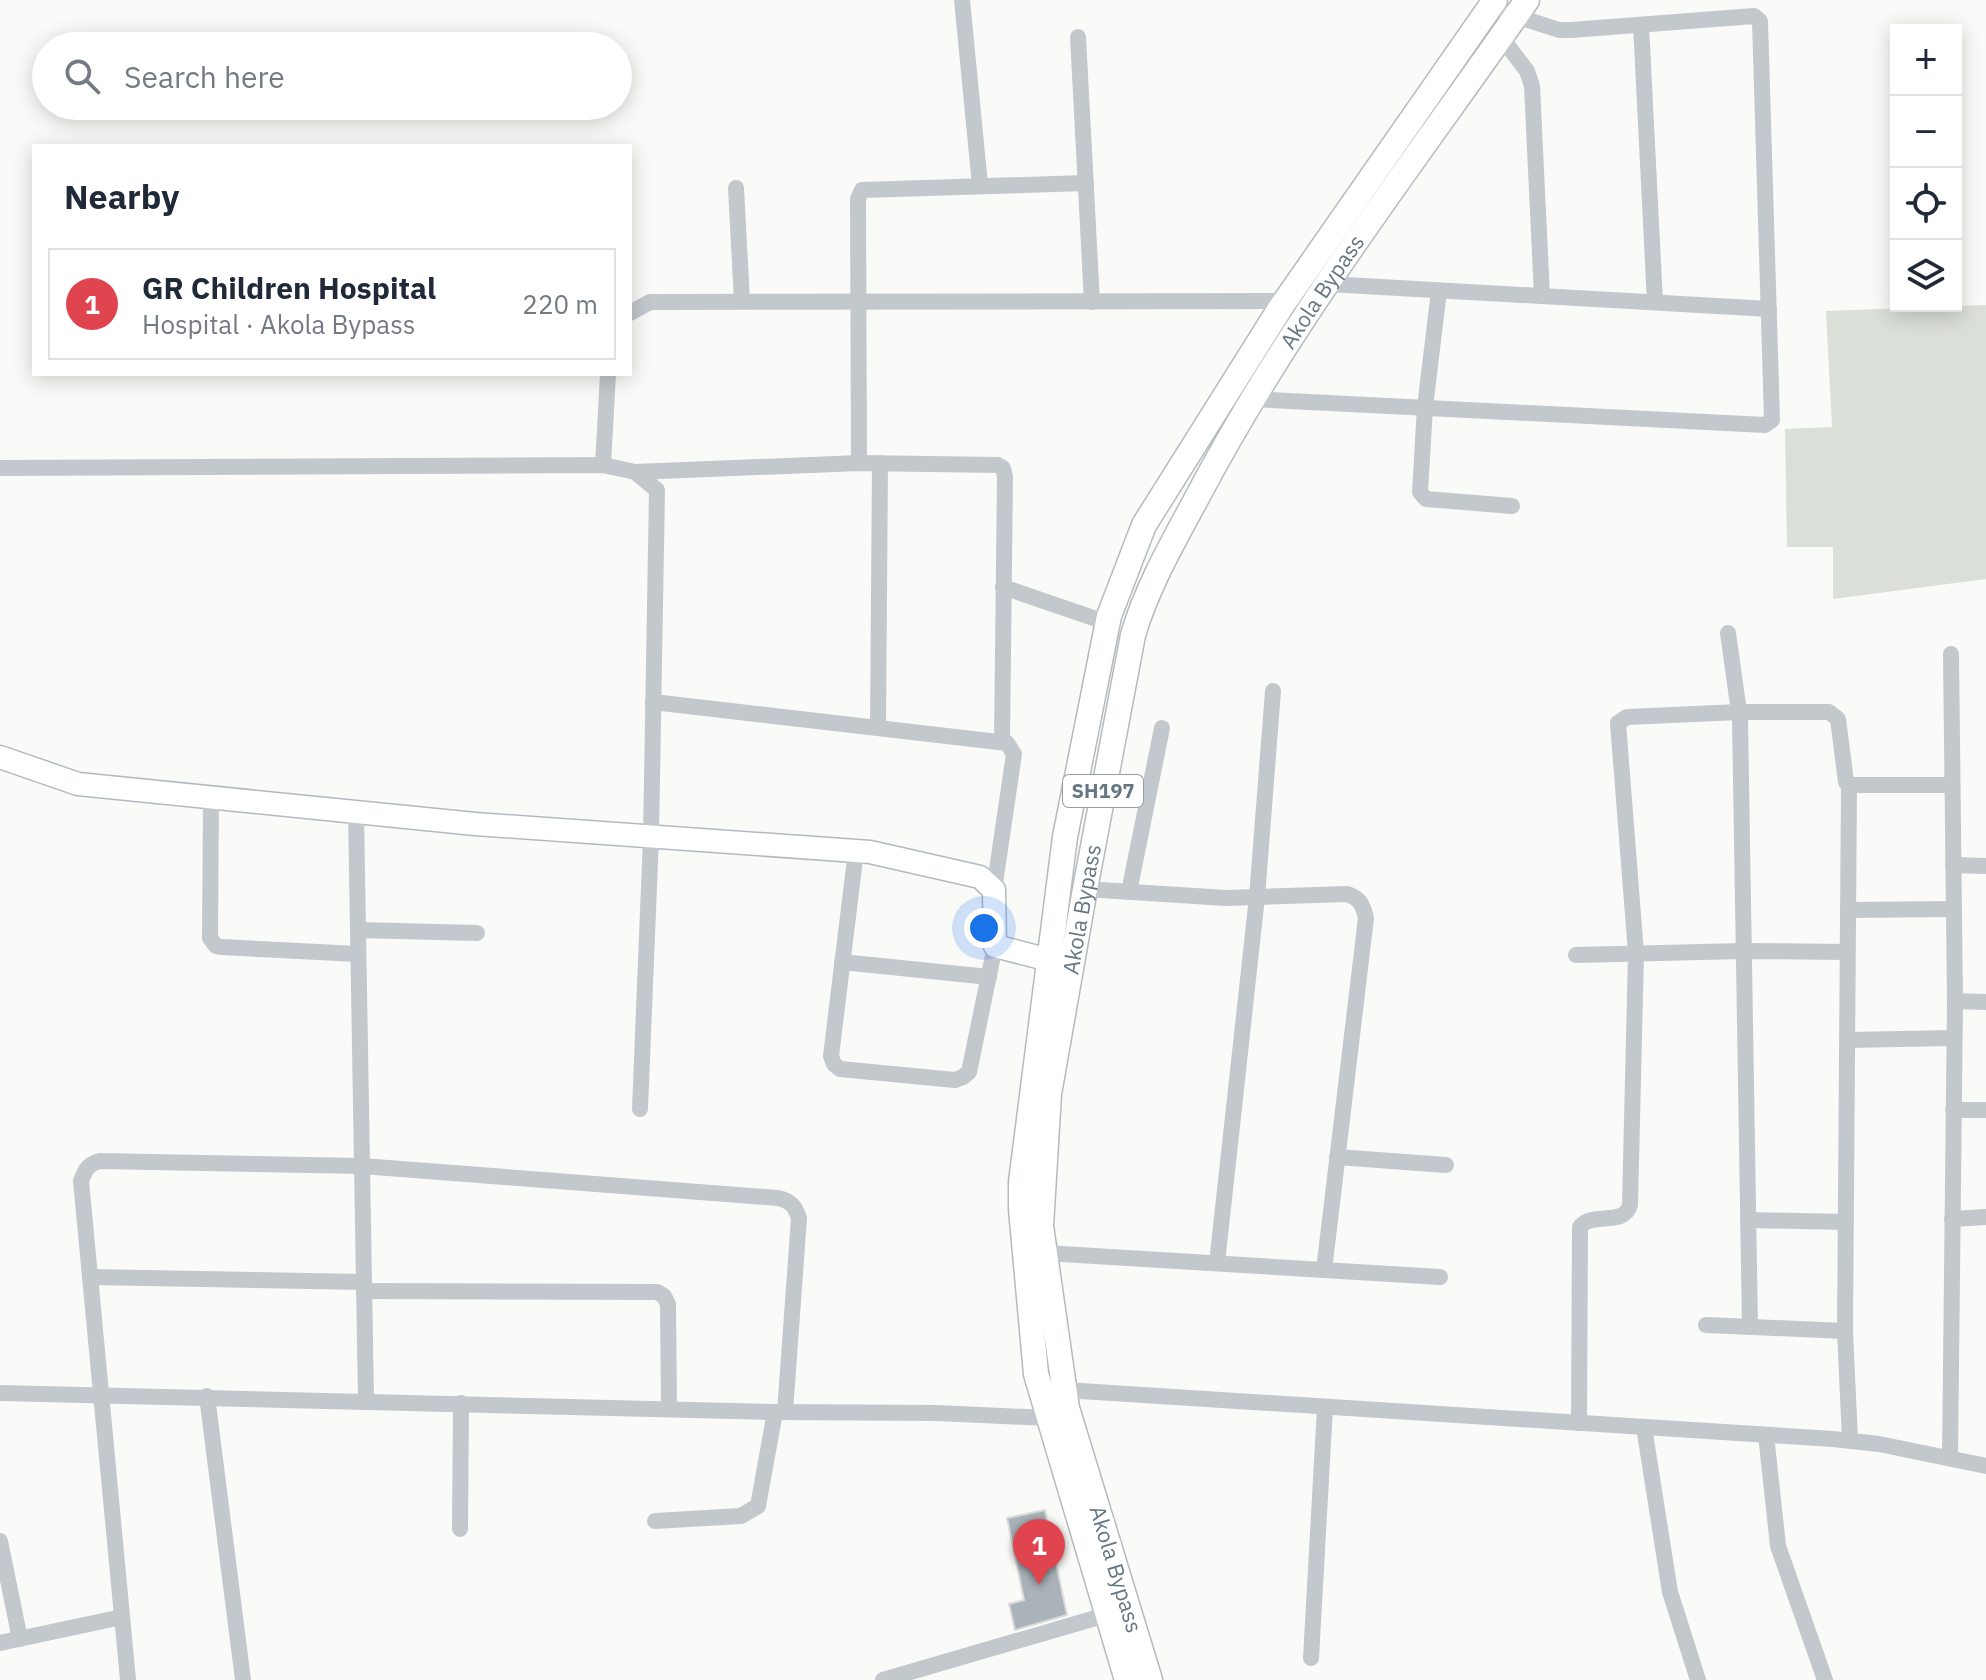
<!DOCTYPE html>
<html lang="en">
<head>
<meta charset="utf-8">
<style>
	:root { --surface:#fff; --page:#f2f2f3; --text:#1f2937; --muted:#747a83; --line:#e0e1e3; --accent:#db2777 }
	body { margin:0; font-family:"IBM Plex Sans",sans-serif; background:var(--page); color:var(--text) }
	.controls { position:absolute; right:24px; top:24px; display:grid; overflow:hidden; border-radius:0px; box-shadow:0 4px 20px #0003 }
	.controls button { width:72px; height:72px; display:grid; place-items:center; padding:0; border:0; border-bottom:2px solid var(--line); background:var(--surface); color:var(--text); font:40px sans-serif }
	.you { position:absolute; left:984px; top:928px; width:28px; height:28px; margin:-20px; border:6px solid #fff; border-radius:50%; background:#1a73e8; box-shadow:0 0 0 12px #1a73e833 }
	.badge { display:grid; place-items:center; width:52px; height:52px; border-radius:50%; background:var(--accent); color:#fff; font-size:26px; font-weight:700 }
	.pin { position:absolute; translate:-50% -66px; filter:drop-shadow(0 2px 4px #0008) }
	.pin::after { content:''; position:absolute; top:42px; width:28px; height:24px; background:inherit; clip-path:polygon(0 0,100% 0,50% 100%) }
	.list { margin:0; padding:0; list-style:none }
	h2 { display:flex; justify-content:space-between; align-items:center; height:104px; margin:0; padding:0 32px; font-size:34px }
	h2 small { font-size:26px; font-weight:400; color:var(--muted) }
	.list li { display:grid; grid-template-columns:52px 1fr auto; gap:24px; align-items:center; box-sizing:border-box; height:112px; margin:0 16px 16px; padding:0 16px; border:2px solid var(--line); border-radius:0px }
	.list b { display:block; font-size:30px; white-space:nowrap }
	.list p { margin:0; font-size:26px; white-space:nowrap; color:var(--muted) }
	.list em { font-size:26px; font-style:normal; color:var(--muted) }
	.icon { flex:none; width:44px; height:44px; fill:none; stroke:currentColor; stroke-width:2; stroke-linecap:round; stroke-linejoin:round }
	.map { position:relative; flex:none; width:1986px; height:1680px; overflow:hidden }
	.search { position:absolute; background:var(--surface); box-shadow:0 4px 20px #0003; left:32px; top:32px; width:600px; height:88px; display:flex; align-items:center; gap:20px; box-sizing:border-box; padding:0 28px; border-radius:44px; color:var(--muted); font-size:30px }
	.panel { position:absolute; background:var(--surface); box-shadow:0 4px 20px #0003; left:32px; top:144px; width:600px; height:232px; border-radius:0px }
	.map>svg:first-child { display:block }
	.green { fill:#dadfd7 }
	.building { fill:#aab3b9; stroke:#dcdcda; stroke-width:2 }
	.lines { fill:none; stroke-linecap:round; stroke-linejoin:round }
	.secondary-casing { stroke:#b3babf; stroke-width:25 }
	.primary-casing { stroke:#b5babe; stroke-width:27 }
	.street { stroke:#c3c8cc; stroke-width:16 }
	.secondary { stroke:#fff; stroke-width:22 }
	.primary { stroke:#fff; stroke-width:24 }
	.labels { text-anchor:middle; stroke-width:8; stroke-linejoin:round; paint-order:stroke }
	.shield { fill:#fff; stroke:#939fa8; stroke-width:2 }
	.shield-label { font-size:20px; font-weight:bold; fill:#657683 }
	.street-label { font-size:22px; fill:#657683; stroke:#fff }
</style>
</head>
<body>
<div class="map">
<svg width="1986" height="1680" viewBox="0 0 1986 1680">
	<rect width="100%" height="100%" fill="#fafaf8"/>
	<path class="green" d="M1986 305V579L1833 599V547H1787L1785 429 1832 427 1826 311Z"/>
	<path class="building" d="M1045 1510 1067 1615 1015 1630 1009 1604 1024 1600 1007 1518Z"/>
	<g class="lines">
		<g class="secondary-casing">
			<path id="secondary" d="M0 757 78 784 475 824 870 852 980 877 994 890 995 946 1049 960"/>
		</g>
		<g class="primary-casing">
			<g id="primary">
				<path d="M1127 1680 1036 1374 1021 1209V1182L1065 837 1109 616 1144 525 1281 307 1495 0"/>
				<path id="s1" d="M1150 1680 1067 1408 1041 1226 1049 1094 1085 889 1133 635C1148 584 1175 539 1200 492 1292 318 1415 161 1527 0"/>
			</g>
		</g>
		<g class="street">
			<path d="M962 0 980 185"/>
			<path d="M1641 25 1655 302"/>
			<path d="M1078 37 1092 302"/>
			<path d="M1501 37 1527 71 1532 86 1542 296"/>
			<path d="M736 188 742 301"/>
			<path d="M1328 284 1769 309"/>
			<path d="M1439 291 1425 407 1420 492 1426 499 1512 506"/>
			<path d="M630 313 650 302 1285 301"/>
			<path d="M1252 399 1765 425 1772 420 1760 21 1754 16 1571 30H1559L1507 13"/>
			<path d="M859 463 858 199 862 190 1086 183"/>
			<path d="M603 465 608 374"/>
			<path d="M0 468 603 465 635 472 657 490 651 837 640 1109"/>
			<path d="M635 472 859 463 998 465 1003 468 1005 477 1002 741"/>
			<path d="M1003 587 1108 623"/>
			<path d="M1728 633 1740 719 1750 1327"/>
			<path d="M653 702 1007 743 1014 754 994 890"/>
			<path d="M878 727 880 463"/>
			<path d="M1849 785 1845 1331 1850 1440"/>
			<path d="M211 797 210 938 216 946 222 947 358 954"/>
			<path d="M356 812 366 1400"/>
			<path d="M856 851 831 1056 834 1064 840 1069 955 1080 963 1077 969 1072 995 946"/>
			<path d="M1953 865 1986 866"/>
			<path d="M1085 889 1226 898 1347 894C1360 898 1363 905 1366 918L1324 1270"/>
			<path d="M1129 892 1162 728"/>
			<path d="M1848 910 1953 909"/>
			<path d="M358 930 477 933"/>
			<path d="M1576 955 1743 951 1847 952"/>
			<path d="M842 962 989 977"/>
			<path d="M1955 1001 1986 1002"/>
			<path d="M1847 1040 1954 1038"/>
			<path d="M1953 1110H1986"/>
			<path d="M1337 1157 1446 1165"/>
			<path d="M1952 1219 1986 1217"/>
			<path d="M1748 1220 1845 1222"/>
			<path d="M1045 1253 1440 1277"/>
			<path d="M1217 1263 1257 897 1273 691"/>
			<path d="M90 1277 364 1282"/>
			<path d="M364 1291 657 1292 664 1296 668 1304 669 1409"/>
			<path d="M1706 1325 1845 1331"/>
			<path d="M1065 1390 1833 1439 1879 1444 1986 1466"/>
			<path d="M0 1393 775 1412 937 1413 1048 1418"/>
			<path d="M207 1396 243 1680"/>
			<path d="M1579 1423 1580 1227C1592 1211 1624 1227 1630 1205L1636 953 1618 723 1627 717 1739 712H1829L1838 719 1846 782 1849 785H1952"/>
			<path d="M1644 1427 1670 1592 1698 1680"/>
			<path d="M1766 1435 1778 1546 1825 1680"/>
			<path d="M1950 1458 1955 1001 1951 654"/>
			<path d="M655 1521 741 1516 758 1506 775 1412"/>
			<path d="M460 1529 461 1403"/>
			<path d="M0 1541 20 1639"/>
			<path d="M0 1643 122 1617"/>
			<path d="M1311 1658 1325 1407"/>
			<path d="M128 1680 81 1181C85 1170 88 1164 100 1161L362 1166 778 1198C791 1201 795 1206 799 1218L785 1412"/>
			<path d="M883 1680 1106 1615"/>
		</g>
		<use href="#secondary" class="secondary"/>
		<use href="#primary" class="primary"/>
	</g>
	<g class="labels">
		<rect class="shield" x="1063" y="775" width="80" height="32" rx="6"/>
		<g class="shield-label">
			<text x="1103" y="798">SH197</text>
		</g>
		<g class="street-label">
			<text dy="8" stroke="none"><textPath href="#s1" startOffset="1460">Akola Bypass</textPath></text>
			<text dy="8" stroke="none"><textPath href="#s1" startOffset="788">Akola Bypass</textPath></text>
			<text transform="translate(1116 1569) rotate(73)" y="8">Akola Bypass</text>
		</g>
	</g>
</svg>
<div class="controls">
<button>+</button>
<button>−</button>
<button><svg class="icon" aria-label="locate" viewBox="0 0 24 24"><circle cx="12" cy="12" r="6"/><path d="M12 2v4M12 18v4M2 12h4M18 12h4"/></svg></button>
<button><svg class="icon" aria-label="layers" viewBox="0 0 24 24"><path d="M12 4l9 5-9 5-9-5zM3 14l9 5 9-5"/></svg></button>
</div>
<div class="you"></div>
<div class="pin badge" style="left:1039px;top:1585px;background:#e0444e">1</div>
<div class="search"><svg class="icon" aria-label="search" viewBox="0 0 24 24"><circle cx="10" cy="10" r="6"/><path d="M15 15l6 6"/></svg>Search here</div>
<section class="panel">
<h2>Nearby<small></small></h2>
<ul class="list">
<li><span class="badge" style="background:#e0444e">1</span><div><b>GR Children Hospital</b><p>Hospital · Akola Bypass</p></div><em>220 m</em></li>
</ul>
</section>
</div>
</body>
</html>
